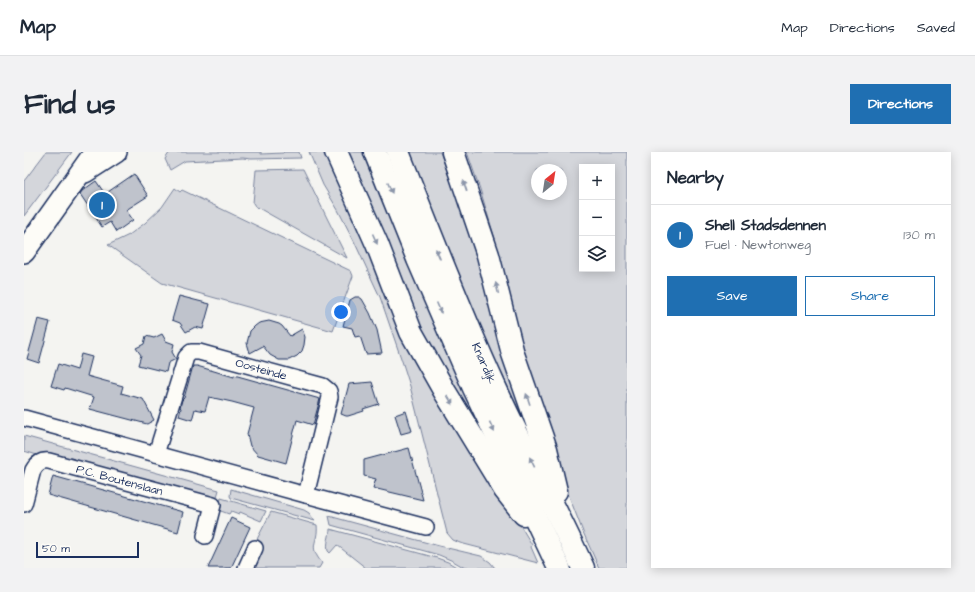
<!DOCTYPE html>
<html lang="en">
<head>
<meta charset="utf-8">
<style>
	:root { --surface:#fff; --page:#f2f2f3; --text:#1f2937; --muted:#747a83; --line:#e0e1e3; --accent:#1f6fb2 }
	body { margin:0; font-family:"Architects Daughter",sans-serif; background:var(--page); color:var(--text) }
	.controls { position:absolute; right:12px; top:12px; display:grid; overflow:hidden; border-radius:0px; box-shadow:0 2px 10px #0003 }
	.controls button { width:36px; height:36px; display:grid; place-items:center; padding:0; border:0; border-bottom:1px solid var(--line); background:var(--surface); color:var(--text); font:20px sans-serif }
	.compass { position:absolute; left:507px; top:12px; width:36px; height:36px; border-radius:50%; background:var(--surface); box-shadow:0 2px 10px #0003; rotate:30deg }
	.scale { position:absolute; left:12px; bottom:10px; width:103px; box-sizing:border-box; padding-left:4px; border:2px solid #1b2f5e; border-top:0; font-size:11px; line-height:14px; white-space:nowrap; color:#1b2f5e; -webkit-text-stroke:3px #fdfcf7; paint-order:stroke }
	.you { position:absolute; left:317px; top:160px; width:14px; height:14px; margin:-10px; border:3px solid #fff; border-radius:50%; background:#1a73e8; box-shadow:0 0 0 6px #1a73e833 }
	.badge { display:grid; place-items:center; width:26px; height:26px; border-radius:50%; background:var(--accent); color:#fff; font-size:13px; font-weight:700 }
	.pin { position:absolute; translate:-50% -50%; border:2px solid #fff; box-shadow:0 1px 4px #0006 }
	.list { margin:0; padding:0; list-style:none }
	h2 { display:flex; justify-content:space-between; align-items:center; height:52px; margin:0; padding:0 16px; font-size:17px }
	h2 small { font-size:13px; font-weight:400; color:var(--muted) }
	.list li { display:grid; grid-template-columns:26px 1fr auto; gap:12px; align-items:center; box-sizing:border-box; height:60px; padding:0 16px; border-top:1px solid var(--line) }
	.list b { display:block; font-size:15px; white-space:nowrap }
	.list p { margin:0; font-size:13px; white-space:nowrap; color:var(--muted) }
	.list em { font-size:13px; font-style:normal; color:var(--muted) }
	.actions { display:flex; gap:8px; padding:12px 16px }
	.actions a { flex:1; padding:9px 0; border:1px solid var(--accent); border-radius:0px; text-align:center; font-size:14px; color:var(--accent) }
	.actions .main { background:var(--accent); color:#fff }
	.icon { flex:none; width:22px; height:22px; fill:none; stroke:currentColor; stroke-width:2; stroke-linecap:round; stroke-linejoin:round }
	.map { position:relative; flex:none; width:603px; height:416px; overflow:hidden; border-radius:0px }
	header { display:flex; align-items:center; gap:24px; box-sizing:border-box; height:56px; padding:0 20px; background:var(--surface); border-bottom:1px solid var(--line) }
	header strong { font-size:19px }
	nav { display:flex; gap:22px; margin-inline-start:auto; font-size:14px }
	.intro { display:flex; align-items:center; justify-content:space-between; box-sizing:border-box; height:96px; padding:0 24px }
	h1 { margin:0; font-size:28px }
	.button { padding:10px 18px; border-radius:0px; background:var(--accent); color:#fff; font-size:14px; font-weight:700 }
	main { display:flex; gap:24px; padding:0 24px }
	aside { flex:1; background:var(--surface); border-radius:0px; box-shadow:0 2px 10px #0003 }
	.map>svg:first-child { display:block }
	.green { fill:#d4d6db; stroke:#78829c; fill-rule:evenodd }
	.building { fill:#bfc3cc; stroke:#1b2f5e }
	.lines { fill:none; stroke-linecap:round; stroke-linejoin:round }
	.minor-casing { stroke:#1b2f5e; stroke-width:18 }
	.secondary-casing { stroke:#1b2f5e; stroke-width:24 }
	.primary-casing { stroke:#1b2f5e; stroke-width:25 }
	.minor { stroke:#fdfcf7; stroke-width:15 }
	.secondary { stroke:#fdfcf7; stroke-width:21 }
	.primary { stroke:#fdfcf7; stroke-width:22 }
	.oneway { fill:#8c96aa }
	.labels { text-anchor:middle; stroke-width:3; stroke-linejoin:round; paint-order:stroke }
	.street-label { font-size:12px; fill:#1b2f5e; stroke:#fdfcf7 }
</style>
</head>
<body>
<header>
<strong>Map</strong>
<nav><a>Map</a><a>Directions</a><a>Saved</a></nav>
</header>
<div class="intro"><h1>Find us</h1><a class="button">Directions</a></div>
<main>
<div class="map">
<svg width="603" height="416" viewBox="0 0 603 416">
	<rect width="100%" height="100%" fill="#f4f4f1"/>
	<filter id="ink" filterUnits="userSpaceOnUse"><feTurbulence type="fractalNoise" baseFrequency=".025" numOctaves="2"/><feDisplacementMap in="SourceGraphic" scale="8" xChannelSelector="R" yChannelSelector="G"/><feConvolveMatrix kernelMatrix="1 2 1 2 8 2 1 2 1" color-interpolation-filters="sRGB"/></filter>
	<g filter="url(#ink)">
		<g class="green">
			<path d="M22 0H48L0 64V29Z"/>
			<path d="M146 0H237V2L259 1 260 0H275L277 6 227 7 219 6 161 9 146 18 141 7Z"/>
			<path d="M285 0H300L303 4 350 114 490 363 508 393 507 395 514 411 436 391 429 388 423 381 386 234 379 212 356 145 330 89 314 58 299 33Z"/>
			<path d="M318 0H341L393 134 489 332 427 230 394 169Z"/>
			<path d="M385 0H416L439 62 548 378 494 269Z"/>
			<path d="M443 0H603V416H575L559 380 517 272 489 186 471 87 456 37ZM558 15H588V117H558ZM513 18H537V42H513Z"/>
			<path d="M279 17 304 68 323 106 231 54 229 51 232 18Z"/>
			<path d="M151 36 156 40 158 38 327 119 329 124 309 179 138 131 84 93 105 83 121 71 138 55Z"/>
			<path d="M0 284 195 338 192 348 23 301 13 303 0 299Z"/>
			<path d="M207 337 280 358 285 361 291 369 207 346 206 344Z"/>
			<path d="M197 346 242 359 237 369 216 360 215 362 207 359 205 362 194 358Z"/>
			<path d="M247 360 293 373C295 391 283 393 298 411L295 416H230L238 400 229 395Z"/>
			<path d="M305 364 415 394 457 404 466 410 471 416H441L429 409 415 403 307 373Z"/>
			<path d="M306 377 413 406 424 410 434 416H342L313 393 306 401 304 399C302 391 306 384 306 377Z"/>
		</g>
		<g class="building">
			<path d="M110 22 124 44 102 58 109 68 92 80 86 70 78 75 56 42 58 39 72 29 81 42Z"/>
			<path d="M155 144 186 152 179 177 171 175 162 180 156 171 148 168Z"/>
			<path d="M331 145H335L338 147 346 161 353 178 358 201 342 202 336 184 331 185 328 176 319 174 326 148Z"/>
			<path d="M14 167 26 170 15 211 3 207Z"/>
			<path d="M245 169 255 172 258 174 266 184 278 177 281 185 280 193 278 199 273 204 265 208H255L246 203 239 194 226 201 223 191 226 179 231 174 235 171Z"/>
			<path d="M138 182 142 189 150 192 148 200 152 207 144 211 142 220 114 213 117 203 112 196 120 192 122 184 130 186Z"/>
			<path d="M57 202 68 205 63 224 99 234 97 241 119 247 130 268 123 272 66 257 70 245 41 236 40 238 27 234 34 212 53 218Z"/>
			<path d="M169 214H173L210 225V223L296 247 289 273 273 268 262 311 234 303 226 294 223 282 230 256 208 250 185 245 181 259 171 257 168 268 155 264 157 256 156 255 158 248 160 246Z"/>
			<path d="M348 230 355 252 339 257 340 259 324 264H322L317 262 325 232Z"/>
			<path d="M382 259 388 279 377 282 371 263Z"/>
			<path d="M385 296 399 348 349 336 352 327 340 324V308Z"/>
			<path d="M29 324 159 360 154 380 24 343Z"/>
			<path d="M207 366 226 375 207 416H184Z"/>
		</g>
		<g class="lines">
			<g class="minor-casing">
				<g id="minor">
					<path d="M0 266 282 343 402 375"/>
					<path id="s1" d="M132 302 162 205 167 200H175L299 234 305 239 306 245 282 343"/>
					<path id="s2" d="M0 352 9 318C13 311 17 308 25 309L189 353 181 384"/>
					<path d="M222 416 231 396"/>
				</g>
			</g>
			<g class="secondary-casing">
				<g id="secondary">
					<path d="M61 20 92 0"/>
					<path d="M0 100 71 0"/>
				</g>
			</g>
			<g class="primary-casing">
				<g id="primary">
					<path d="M312 0 353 92 387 180 421 240 481 338 500 362"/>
					<path d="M351 0 394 107 450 236 535 416"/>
					<path id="s3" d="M374 0C405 78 435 157 470 233 498 295 531 354 559 416"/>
					<path d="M429 0 464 103 489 202 522 297 532 339"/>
				</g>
			</g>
			<use href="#minor" class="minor"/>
			<use href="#secondary" class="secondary"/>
			<use href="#primary" class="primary"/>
		</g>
		<defs><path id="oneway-solid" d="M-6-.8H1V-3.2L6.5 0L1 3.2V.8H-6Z"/></defs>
		<g class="oneway">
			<use href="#oneway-solid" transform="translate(441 34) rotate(-109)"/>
			<use href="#oneway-solid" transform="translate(366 36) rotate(68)"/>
			<use href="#oneway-solid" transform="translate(351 87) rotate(66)"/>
			<use href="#oneway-solid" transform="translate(414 102) rotate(-113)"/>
			<use href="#oneway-solid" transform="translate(473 136) rotate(-104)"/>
			<use href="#oneway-solid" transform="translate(415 156) rotate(67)"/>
			<use href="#oneway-solid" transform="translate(504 247) rotate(-109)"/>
			<use href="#oneway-solid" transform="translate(426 248) rotate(59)"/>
			<use href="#oneway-solid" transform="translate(468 275) rotate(65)"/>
			<use href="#oneway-solid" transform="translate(508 310) rotate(-116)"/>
		</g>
	</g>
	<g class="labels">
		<g class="street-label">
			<text dy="4" stroke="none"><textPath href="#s3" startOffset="228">Knardijk</textPath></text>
			<text dy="4" stroke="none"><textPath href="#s1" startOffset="181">Oosteinde</textPath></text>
			<text dy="4" stroke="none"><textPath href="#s2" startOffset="128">P.C. Boutenslaan</textPath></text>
		</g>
	</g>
</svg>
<div class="controls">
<button>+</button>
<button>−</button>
<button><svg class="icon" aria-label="layers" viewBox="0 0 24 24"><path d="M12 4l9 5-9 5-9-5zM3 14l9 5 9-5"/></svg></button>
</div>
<svg class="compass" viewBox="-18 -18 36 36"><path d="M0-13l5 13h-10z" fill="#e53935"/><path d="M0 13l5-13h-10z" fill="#747a83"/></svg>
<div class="scale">50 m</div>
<div class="you"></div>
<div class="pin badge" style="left:78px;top:53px">1</div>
</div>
<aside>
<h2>Nearby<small></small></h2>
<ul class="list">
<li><span class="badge">1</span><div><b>Shell Stadsdennen</b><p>Fuel · Newtonweg</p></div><em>130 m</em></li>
</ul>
<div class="actions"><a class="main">Save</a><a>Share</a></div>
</aside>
</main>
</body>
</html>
